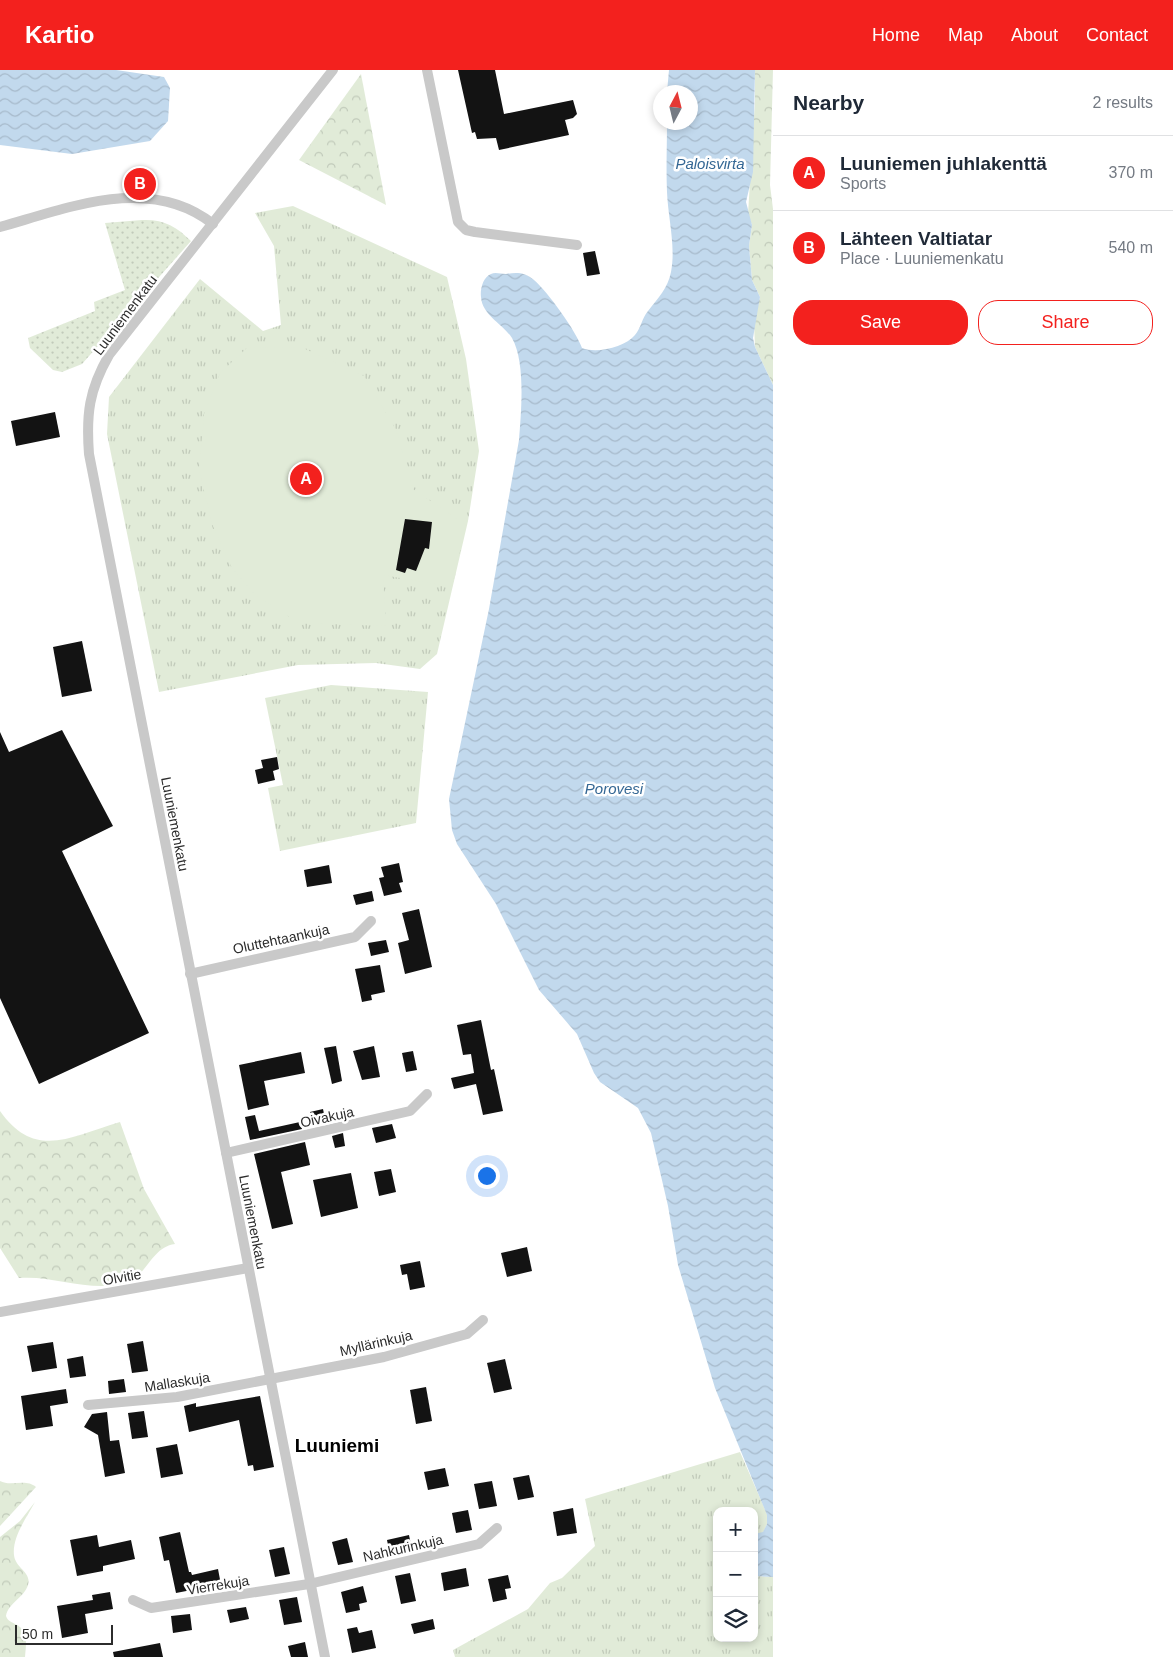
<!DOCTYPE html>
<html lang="en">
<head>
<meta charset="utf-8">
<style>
	:root { --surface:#fff; --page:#f2f2f3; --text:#1f2937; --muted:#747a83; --line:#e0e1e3; --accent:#f3211e }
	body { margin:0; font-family:Arial,sans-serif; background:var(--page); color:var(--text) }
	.controls { position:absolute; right:15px; bottom:15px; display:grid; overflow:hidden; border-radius:10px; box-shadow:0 2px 8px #0003 }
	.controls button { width:45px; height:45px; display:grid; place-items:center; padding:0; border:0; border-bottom:1px solid var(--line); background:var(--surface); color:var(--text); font:25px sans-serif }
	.compass { position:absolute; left:653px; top:15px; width:45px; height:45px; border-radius:50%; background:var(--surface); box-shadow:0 2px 8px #0003; rotate:7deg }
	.scale { position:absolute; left:15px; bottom:12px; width:98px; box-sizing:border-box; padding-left:5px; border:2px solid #2c2c2c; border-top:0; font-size:14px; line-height:18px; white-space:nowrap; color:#2c2c2c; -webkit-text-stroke:4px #fff; paint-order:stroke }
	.you { position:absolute; left:486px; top:1105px; width:18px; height:18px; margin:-12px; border:4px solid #fff; border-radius:50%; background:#1a73e8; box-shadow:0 0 0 8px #1a73e833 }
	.badge { display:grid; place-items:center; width:32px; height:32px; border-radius:50%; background:var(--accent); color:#fff; font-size:16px; font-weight:700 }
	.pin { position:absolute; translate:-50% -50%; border:2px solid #fff; box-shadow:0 1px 5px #0006 }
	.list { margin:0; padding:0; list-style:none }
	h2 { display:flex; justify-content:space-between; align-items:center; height:65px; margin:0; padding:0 20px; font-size:21px }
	h2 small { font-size:16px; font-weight:400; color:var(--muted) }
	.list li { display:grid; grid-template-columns:32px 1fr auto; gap:15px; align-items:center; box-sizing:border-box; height:75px; padding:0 20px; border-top:1px solid var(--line) }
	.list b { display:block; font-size:19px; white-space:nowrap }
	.list p { margin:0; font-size:16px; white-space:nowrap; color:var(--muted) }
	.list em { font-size:16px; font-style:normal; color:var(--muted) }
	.actions { display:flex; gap:10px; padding:15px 20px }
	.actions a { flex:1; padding:11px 0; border:1px solid var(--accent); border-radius:20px; text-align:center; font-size:18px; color:var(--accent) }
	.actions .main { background:var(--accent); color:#fff }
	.icon { flex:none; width:28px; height:28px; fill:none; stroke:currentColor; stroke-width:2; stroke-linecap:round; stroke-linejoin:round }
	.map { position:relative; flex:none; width:773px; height:1587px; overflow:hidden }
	header { display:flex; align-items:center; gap:30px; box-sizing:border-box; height:70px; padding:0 25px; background:var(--accent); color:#fff }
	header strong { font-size:24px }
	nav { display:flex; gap:28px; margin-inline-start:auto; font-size:18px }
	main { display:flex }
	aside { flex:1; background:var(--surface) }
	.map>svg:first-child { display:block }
	.grass { fill:url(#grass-dots) }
	.forest { fill:url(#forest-crowns) }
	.park { fill:url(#park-tufts) }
	.pitch { fill:#e1ebd8 }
	.water { fill:url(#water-waves) }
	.building { fill:#131313 }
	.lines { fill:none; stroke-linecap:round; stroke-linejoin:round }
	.street { stroke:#c9c9c9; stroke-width:10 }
	.labels { text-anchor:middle; stroke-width:5; stroke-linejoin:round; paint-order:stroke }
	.street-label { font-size:14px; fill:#2c2c2c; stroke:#fff }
	.water-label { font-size:15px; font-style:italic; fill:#346794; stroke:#fff }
	.district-label { font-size:19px; font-weight:bold; fill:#000; stroke:#fff }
</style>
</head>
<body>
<header>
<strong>Kartio</strong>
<nav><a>Home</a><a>Map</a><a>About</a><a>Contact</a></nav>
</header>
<main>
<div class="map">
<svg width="773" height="1587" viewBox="0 0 773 1587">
	<defs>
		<pattern id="grass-dots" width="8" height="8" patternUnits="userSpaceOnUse" patternTransform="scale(1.25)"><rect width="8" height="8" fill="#e1ebd8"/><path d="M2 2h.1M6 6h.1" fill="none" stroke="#c1caba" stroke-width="1.8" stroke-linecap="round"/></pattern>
		<pattern id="forest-crowns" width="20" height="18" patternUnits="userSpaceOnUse" patternTransform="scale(1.25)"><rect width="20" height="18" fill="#e1ebd8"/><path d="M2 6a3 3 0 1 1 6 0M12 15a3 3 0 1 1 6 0" fill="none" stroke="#c1caba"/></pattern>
		<pattern id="park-tufts" width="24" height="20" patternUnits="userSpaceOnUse" patternTransform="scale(1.25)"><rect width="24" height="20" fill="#e1ebd8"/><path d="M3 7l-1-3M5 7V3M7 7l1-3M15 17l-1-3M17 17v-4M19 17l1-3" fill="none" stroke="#c1caba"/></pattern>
		<pattern id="water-waves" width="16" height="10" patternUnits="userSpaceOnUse" patternTransform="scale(1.25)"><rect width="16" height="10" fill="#c2d9ed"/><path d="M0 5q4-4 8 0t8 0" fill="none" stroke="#a7bacb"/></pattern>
	</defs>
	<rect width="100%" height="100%" fill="#fff"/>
	<path class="grass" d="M142 150C163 149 176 156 191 171L82 294 62 302 53 300 30 278 28 268 95 241 94 232 125 220 105 153Z"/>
	<g class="forest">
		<path d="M755 0H773L770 115 773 139V315L755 277 754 253 760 227 752 210 749 176 752 155 748 144 755 31Z"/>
		<path d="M361 4 386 135 299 90Z"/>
		<path d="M0 1041C35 1091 72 1066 120 1052L144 1119 175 1174C151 1177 147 1207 125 1213 90 1223 54 1205 19 1208L0 1178Z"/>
		<path d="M0 1411C11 1417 26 1408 36 1417L0 1456Z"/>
		<path d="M35 1432C27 1447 12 1467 14 1485 15 1498 32 1502 28 1515 24 1528 8 1533 6 1546 8 1551 10 1551 15 1554 29 1560 26 1574 25 1587H0V1467L20 1451Z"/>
	</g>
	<g class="park">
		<path d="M293 136 447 207 466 289 479 381 468 451 437 584 420 599 376 593 298 595 159 622 107 364 109 327 200 209 263 261 281 255 274 176 255 143Z"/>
		<path d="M331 615 428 622 416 753 280 781 268 718 283 715 265 628Z"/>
		<path d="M740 1382 767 1444V1454L763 1463 754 1464V1441H717V1485L713 1494 717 1498V1568H754V1506L773 1507V1587H455L453 1580 528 1539 550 1513 562 1508 595 1476 585 1429Z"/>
	</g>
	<path class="pitch" d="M248 277 303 278 364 306 396 360 413 419 466 455 452 517 383 505 386 556 299 553 256 526 232 498 212 454 199 400 204 344 220 303Z"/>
	<g class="water">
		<path d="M0 0H116L164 7 170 18 168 51 150 71 72 84 0 75Z"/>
		<path d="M669 0H755L753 102 746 132 752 155 749 176 752 210 760 227 753 268 755 277 773 315V1507L754 1506V1464L763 1462 767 1454V1445L715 1318 678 1195 668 1136 651 1063 638 1038 600 1012 594 1003 577 964 539 920 496 834 457 774 452 760 449 729 489 539 519 370C521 343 526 293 512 268 503 254 482 245 481 227 480 219 483 207 491 204 495 202 501 204 506 204 516 202 525 202 534 210 548 222 576 261 582 278 597 284 625 277 635 265 641 258 642 248 648 241 658 228 668 218 671 202 676 176 668 148 667 122 666 99 667 75 667 53L690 52V22H667Z"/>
	</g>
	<g class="building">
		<path d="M458 0H495L504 44 573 30 577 44 573 48 565 50 569 65 499 80 496 68 477 69 475 62 472 63Z"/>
		<path d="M595 181 600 204 587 206 583 183Z"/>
		<path d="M55 342 60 367 16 376 11 351Z"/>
		<path d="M405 449 432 452 429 479 425 478 416 501 407 498 405 503 396 500Z"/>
		<path d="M82 571 92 621 62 627 53 577Z"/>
		<path d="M62 660 113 756 62 781 149 963 39 1014 0 928V662L9 682Z"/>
		<path d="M277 687 279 699 273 701 275 710 258 714 255 700 263 698 261 690Z"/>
		<path d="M399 793 403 812 399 813 402 822 384 826 379 808 384 807 381 797Z"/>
		<path d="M329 795 332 813 307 817 304 800Z"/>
		<path d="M372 821 374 831 356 835 353 825Z"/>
		<path d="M419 839 432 897 405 904 398 873 409 870 402 843Z"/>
		<path d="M386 870 389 882 371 886 368 873Z"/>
		<path d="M380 895 385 922 371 925 372 930 362 932 355 899Z"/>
		<path d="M481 950 491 1000 494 999 503 1041 483 1045 476 1014 454 1019 451 1008 474 1003 471 984 463 985 457 955Z"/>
		<path d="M336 976 342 1011 332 1014 324 978Z"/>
		<path d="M374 976 380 1007 362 1010 353 981Z"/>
		<path d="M413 981 417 1000 406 1002 402 983Z"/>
		<path d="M301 982 305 1003 264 1011 269 1035 248 1040 239 995Z"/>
		<path d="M323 1039 326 1053 313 1056 310 1042Z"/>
		<path d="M339 1043 340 1050 329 1052 328 1046Z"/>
		<path d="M255 1045 259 1061 300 1052 302 1059 250 1070 245 1047Z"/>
		<path d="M392 1054 396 1068 376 1073 372 1058Z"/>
		<path d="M343 1063 345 1076 335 1078 332 1066Z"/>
		<path d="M305 1072 310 1095 281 1102 293 1154 272 1159 254 1084Z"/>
		<path d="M391 1099 396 1122 379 1126 374 1102Z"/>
		<path d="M351 1103 358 1138 321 1147 313 1110Z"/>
		<path d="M527 1177 532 1201 507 1207 501 1183Z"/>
		<path d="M420 1191 425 1217 410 1220 407 1204 402 1205 400 1195Z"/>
		<path d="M143 1271 148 1301 132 1303 127 1274Z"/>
		<path d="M53 1272 57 1298 32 1302 27 1276Z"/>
		<path d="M83 1286 86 1306 70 1308 67 1289Z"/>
		<path d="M505 1289 512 1319 494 1323 487 1293Z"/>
		<path d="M124 1309 126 1322 109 1324 108 1311Z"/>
		<path d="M426 1317 432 1351 416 1354 410 1320Z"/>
		<path d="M66 1319 68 1333 50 1336 53 1356 26 1360 21 1326Z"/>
		<path d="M260 1326 274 1397 254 1401 253 1395 248 1396 239 1350 189 1362 184 1336 196 1333V1337Z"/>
		<path d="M144 1341 148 1367 132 1369 128 1343Z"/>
		<path d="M107 1342 110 1371 119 1370 125 1403 105 1407 98 1365 84 1357 92 1344Z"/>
		<path d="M177 1374 183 1404 161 1408 156 1378Z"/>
		<path d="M445 1398 449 1416 428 1420 424 1402Z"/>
		<path d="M529 1405 534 1427 518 1430 513 1408Z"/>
		<path d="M492 1411 497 1436 479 1439 474 1414Z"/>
		<path d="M573 1438 577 1463 557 1466 553 1442Z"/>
		<path d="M468 1440 472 1460 456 1463 452 1443Z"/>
		<path d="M180 1462 189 1502H191L192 1505 218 1499 222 1520 208 1522 207 1517 176 1523 169 1490 164 1491 159 1467Z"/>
		<path d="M97 1465 99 1477 131 1470 135 1489 103 1496V1501L77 1506 70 1470Z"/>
		<path d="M409 1465 412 1480 390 1485 387 1470Z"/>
		<path d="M347 1468 353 1492 338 1495 332 1472Z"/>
		<path d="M284 1477 290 1504 275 1507 269 1480Z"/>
		<path d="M466 1498 469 1516 444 1521 441 1503Z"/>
		<path d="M410 1503 416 1531 401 1534 395 1506Z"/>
		<path d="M508 1505 511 1518 505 1519 507 1529 493 1532 488 1509Z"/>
		<path d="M363 1516 367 1532 359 1534 360 1540 346 1543 341 1522Z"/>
		<path d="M110 1522 113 1539 85 1544 88 1563 62 1568 57 1536 93 1530 92 1525Z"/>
		<path d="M297 1527 302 1552 284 1555 279 1530Z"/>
		<path d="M246 1537 249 1549 230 1553 227 1540Z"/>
		<path d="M190 1544 192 1560 173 1563 171 1546Z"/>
		<path d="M433 1549 435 1559 414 1564 411 1554Z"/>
		<path d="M357 1557 359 1563 372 1560 376 1578 352 1583 347 1559Z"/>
		<path d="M305 1572 308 1587H291L288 1576Z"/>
		<path d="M160 1573 163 1587H114L113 1582Z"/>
	</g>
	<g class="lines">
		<g class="street">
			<path d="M427 0 458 152 466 160 475 162 577 175"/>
			<path d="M0 157C68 138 150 104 213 154"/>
			<path d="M190 904 355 867 371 851"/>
			<path d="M226 1083 410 1041 427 1024"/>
			<path d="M0 1242 248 1198"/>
			<path d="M88 1335 177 1327 384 1287 467 1264 483 1250"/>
			<path d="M133 1530 151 1538 309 1514 479 1474 497 1458"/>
			<path d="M325 1587 89 384C86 344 89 320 109 285L333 0"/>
		</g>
	</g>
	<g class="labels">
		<g class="street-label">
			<text transform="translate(125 245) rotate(-53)" y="5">Luuniemenkatu</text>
			<text transform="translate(175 754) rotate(79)" y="5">Luuniemenkatu</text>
			<text transform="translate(281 869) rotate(-12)" y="5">Oluttehtaankuja</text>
			<text transform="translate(327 1047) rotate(-12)" y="5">Oivakuja</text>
			<text transform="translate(253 1152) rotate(79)" y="5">Luuniemenkatu</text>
			<text transform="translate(122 1207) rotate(-10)" y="5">Olvitie</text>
			<text transform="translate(376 1273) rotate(-13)" y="5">Myllärinkuja</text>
			<text transform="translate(177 1312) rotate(-9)" y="5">Mallaskuja</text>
			<text transform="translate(403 1478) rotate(-13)" y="5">Nahkurinkuja</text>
			<text transform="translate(218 1515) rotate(-9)" y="5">Vierrekuja</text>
		</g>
		<g class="water-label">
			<text x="710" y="99">Paloisvirta</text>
			<text x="614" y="724">Porovesi</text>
		</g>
		<g class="district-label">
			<text x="337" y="1382">Luuniemi</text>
		</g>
	</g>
</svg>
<div class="controls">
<button>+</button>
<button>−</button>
<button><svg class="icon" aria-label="layers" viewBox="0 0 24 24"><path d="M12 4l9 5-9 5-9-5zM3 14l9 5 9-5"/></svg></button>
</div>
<svg class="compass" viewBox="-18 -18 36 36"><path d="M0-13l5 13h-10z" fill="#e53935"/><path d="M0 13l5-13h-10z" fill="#747a83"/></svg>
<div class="scale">50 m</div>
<div class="you"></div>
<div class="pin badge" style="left:306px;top:409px">A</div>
<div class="pin badge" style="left:140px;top:114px">B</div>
</div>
<aside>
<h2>Nearby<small>2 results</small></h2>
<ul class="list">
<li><span class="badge">A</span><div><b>Luuniemen juhlakenttä</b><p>Sports</p></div><em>370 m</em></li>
<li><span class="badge">B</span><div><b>Lähteen Valtiatar</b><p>Place · Luuniemenkatu</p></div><em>540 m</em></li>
</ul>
<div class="actions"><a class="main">Save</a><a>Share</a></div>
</aside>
</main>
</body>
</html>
